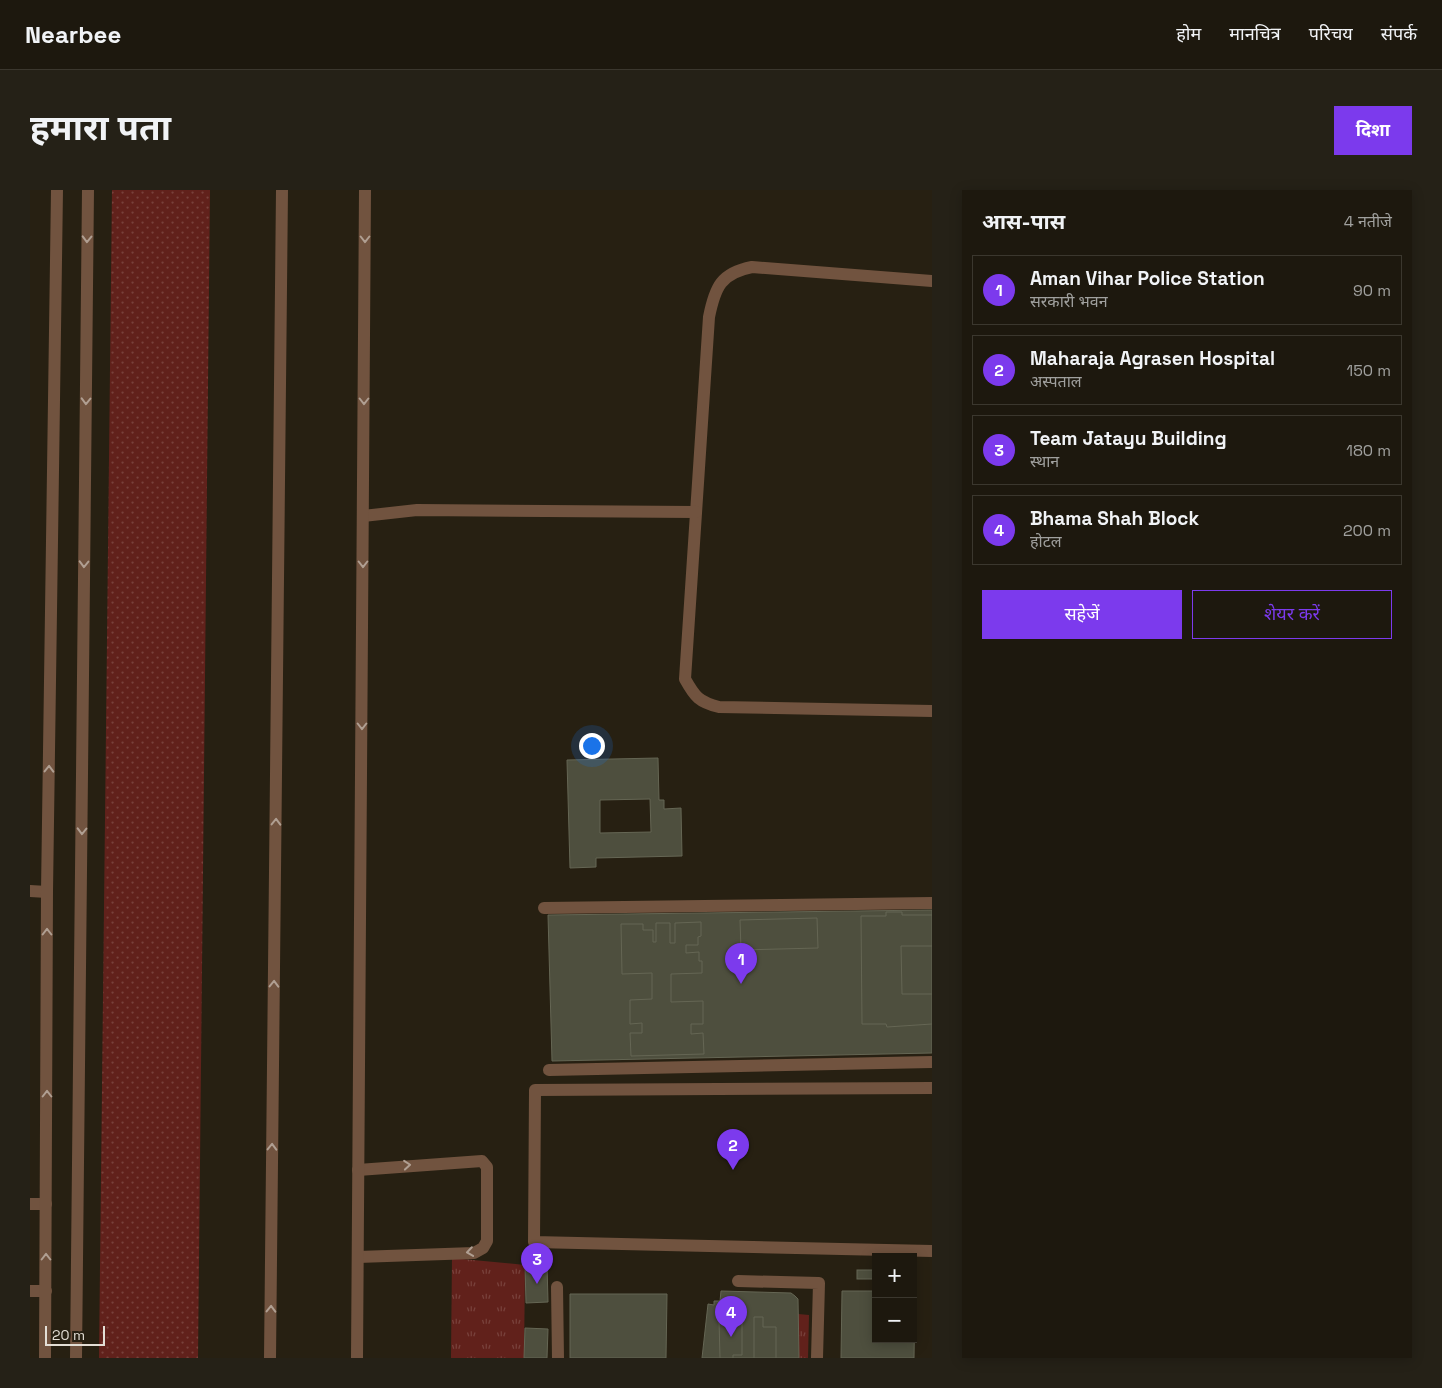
<!DOCTYPE html>
<html lang="hi">
<head>
<meta charset="utf-8">
<style>
	:root { --surface:#1d180e; --page:#252117; --text:#f1f3f6; --muted:#a0a09e; --line:#3b372e; --accent:#7c3aed }
	body { margin:0; font-family:"Space Grotesk","Noto Sans Devanagari",sans-serif; background:var(--page); color:var(--text) }
	.controls { position:absolute; right:15px; bottom:15px; display:grid; overflow:hidden; border-radius:0px; box-shadow:0 2px 12px #0003 }
	.controls button { width:45px; height:45px; display:grid; place-items:center; padding:0; border:0; border-bottom:1px solid var(--line); background:var(--surface); color:var(--text); font:25px sans-serif }
	.scale { position:absolute; left:15px; bottom:12px; width:60px; box-sizing:border-box; padding-left:5px; border:2px solid #e3ded5; border-top:0; font-size:14px; line-height:18px; white-space:nowrap; color:#e3ded5; -webkit-text-stroke:4px #272012; paint-order:stroke }
	.you { position:absolute; left:561px; top:555px; width:18px; height:18px; margin:-12px; border:4px solid #fff; border-radius:50%; background:#1a73e8; box-shadow:0 0 0 8px #1a73e833 }
	.badge { display:grid; place-items:center; width:32px; height:32px; border-radius:50%; background:var(--accent); color:#fff; font-size:16px; font-weight:700 }
	.pin { position:absolute; translate:-50% -41px; filter:drop-shadow(0 1px 2px #0008) }
	.pin::after { content:''; position:absolute; top:26px; width:18px; height:15px; background:inherit; clip-path:polygon(0 0,100% 0,50% 100%) }
	.list { margin:0; padding:0; list-style:none }
	h2 { display:flex; justify-content:space-between; align-items:center; height:65px; margin:0; padding:0 20px; font-size:21px }
	h2 small { font-size:16px; font-weight:400; color:var(--muted) }
	.list li { display:grid; grid-template-columns:32px 1fr auto; gap:15px; align-items:center; box-sizing:border-box; height:70px; margin:0 10px 10px; padding:0 10px; border:1px solid var(--line); border-radius:0px }
	.list b { display:block; font-size:19px; white-space:nowrap }
	.list p { margin:0; font-size:16px; white-space:nowrap; color:var(--muted) }
	.list em { font-size:16px; font-style:normal; color:var(--muted) }
	.actions { display:flex; gap:10px; padding:15px 20px }
	.actions a { flex:1; padding:11px 0; border:1px solid var(--accent); border-radius:0px; text-align:center; font-size:18px; color:var(--accent) }
	.actions .main { background:var(--accent); color:#fff }
	.map { position:relative; flex:none; width:902px; height:1168px; overflow:hidden; border-radius:0px }
	header { display:flex; align-items:center; gap:30px; box-sizing:border-box; height:70px; padding:0 25px; background:var(--surface); border-bottom:1px solid var(--line) }
	header strong { font-size:24px }
	nav { display:flex; gap:28px; margin-inline-start:auto; font-size:18px }
	.intro { display:flex; align-items:center; justify-content:space-between; box-sizing:border-box; height:120px; padding:0 30px }
	h1 { margin:0; font-size:35px }
	.button { padding:12px 22px; border-radius:0px; background:var(--accent); color:#fff; font-size:18px; font-weight:700 }
	main { display:flex; gap:30px; padding:0 30px }
	aside { flex:1; background:var(--surface); border-radius:0px; box-shadow:0 2px 12px #0003 }
	.map>svg:first-child { display:block }
	.grass { fill:url(#grass-tufts) }
	.park { fill:url(#park-dots) }
	.building { fill:#4e4f3e; stroke:#656654; fill-rule:evenodd }
	.lines { fill:none; stroke-linecap:round; stroke-linejoin:round }
	.minor { stroke:#71533f; stroke-width:12 }
	.oneway { stroke:#b09f92 }
</style>
</head>
<body>
<header>
<strong>Nearbee</strong>
<nav><a>होम</a><a>मानचित्र</a><a>परिचय</a><a>संपर्क</a></nav>
</header>
<div class="intro"><h1>हमारा पता</h1><a class="button">दिशा</a></div>
<main>
<div class="map">
<svg width="902" height="1168" viewBox="0 0 902 1168">
	<defs>
		<pattern id="grass-tufts" width="24" height="20" patternUnits="userSpaceOnUse" patternTransform="scale(1.25)"><rect width="24" height="20" fill="#61211b"/><path d="M3 7l-1-3M5 7V3M7 7l1-3M15 17l-1-3M17 17v-4M19 17l1-3" fill="none" stroke="#78413b"/></pattern>
		<pattern id="park-dots" width="8" height="8" patternUnits="userSpaceOnUse" patternTransform="scale(1.25)"><rect width="8" height="8" fill="#61211b"/><path d="M2 2h.1M6 6h.1" fill="none" stroke="#78413b" stroke-width="1.8" stroke-linecap="round"/></pattern>
	</defs>
	<rect width="100%" height="100%" fill="#272012"/>
	<g class="grass">
		<path d="M422 1068 495 1075 494 1168H421Z"/>
		<path d="M768 1124 779 1125 778 1168H769Z"/>
	</g>
	<path class="park" d="M82 0H180L168 1168H69Z"/>
	<g class="building">
		<path d="M628 568 629 610H634V619L651 618 652 666 566 668V677L540 678 537 570ZM620 609 621 642 570 643V610Z"/>
		<path d="M902 720V863L522 871 518 725Z"/>
		<path d="M856 722H872V725H902V756H871L872 804H902V834L857 837 856 834H832L831 726H856Z"/>
		<path d="M787 728 788 758 711 760 710 730Z"/>
		<path d="M671 732V746L668 747V755H656V763L669 762V771H672V783L641 784V812L673 811V834H661V844L673 843 674 864 601 866 600 843H612V833L600 834V810L622 809V783L592 784 591 734H613V740H623V752H626V733H640V753H645V733Z"/>
		<path d="M517 1074 518 1112 496 1113 495 1075Z"/>
		<rect x="827" y="1080" width="19" height="9"/>
		<path d="M691 1101 761 1103 765 1106 768 1109 769 1168H672L678 1114 684 1115V1111H690Z"/>
		<path d="M812 1101H846V1149H883L885 1102 884 1168H811Z"/>
		<path d="M540 1104H637L636 1168H540Z"/>
		<path d="M702 1120H712V1165H703V1168H690L689 1130H702Z"/>
		<path d="M724 1127H733V1137H746V1168H724Z"/>
		<path d="M495 1138 518 1139 517 1168H494Z"/>
	</g>
	<g class="lines">
		<g class="minor">
			<path d="M902 91 722 77C691 83 685 97 679 127L655 489C665 507 669 512 689 517L902 521"/>
			<path d="M333 326 387 320 666 322"/>
			<path d="M0 701 17 702"/>
			<path d="M514 718 902 713"/>
			<path d="M519 880 902 872"/>
			<path d="M902 898 505 900 504 1052 902 1061"/>
			<path d="M0 1014H16"/>
			<path d="M328 1067 444 1063 453 1058 457 1051V977L452 971 328 980"/>
			<path d="M708 1091 789 1093 787 1168"/>
			<path d="M527 1097 528 1168"/>
			<path d="M0 1101H16"/>
			<path d="M15 1168 17 702 27 0"/>
			<path d="M46 1168 58 0"/>
			<path d="M240 1168 252 0"/>
			<path d="M327 1168 335 0"/>
		</g>
	</g>
	<defs><path id="oneway-chevron" d="M-2-3.5L2.5 0L-2 3.5" fill="none" stroke-width="1.6" stroke-linecap="round" stroke-linejoin="round" transform="scale(1.25)"/></defs>
	<g class="oneway">
		<use href="#oneway-chevron" transform="translate(57 49) rotate(91)"/>
		<use href="#oneway-chevron" transform="translate(335 49) rotate(90)"/>
		<use href="#oneway-chevron" transform="translate(56 211) rotate(91)"/>
		<use href="#oneway-chevron" transform="translate(334 211) rotate(90)"/>
		<use href="#oneway-chevron" transform="translate(54 374) rotate(91)"/>
		<use href="#oneway-chevron" transform="translate(333 374) rotate(90)"/>
		<use href="#oneway-chevron" transform="translate(332 536) rotate(90)"/>
		<use href="#oneway-chevron" transform="translate(19 579) rotate(-89)"/>
		<use href="#oneway-chevron" transform="translate(246 632) rotate(-89)"/>
		<use href="#oneway-chevron" transform="translate(52 641) rotate(91)"/>
		<use href="#oneway-chevron" transform="translate(17 742) rotate(-90)"/>
		<use href="#oneway-chevron" transform="translate(244 794) rotate(-89)"/>
		<use href="#oneway-chevron" transform="translate(17 904) rotate(-90)"/>
		<use href="#oneway-chevron" transform="translate(242 957) rotate(-89)"/>
		<use href="#oneway-chevron" transform="translate(377 975) rotate(-5)"/>
		<use href="#oneway-chevron" transform="translate(440 1062) rotate(172)"/>
		<use href="#oneway-chevron" transform="translate(16 1067) rotate(-90)"/>
		<use href="#oneway-chevron" transform="translate(241 1119) rotate(-89)"/>
	</g>
</svg>
<div class="controls">
<button>+</button>
<button>−</button>
</div>
<div class="scale">20 m</div>
<div class="you"></div>
<div class="pin badge" style="left:711px;top:794px">1</div>
<div class="pin badge" style="left:703px;top:980px">2</div>
<div class="pin badge" style="left:507px;top:1094px">3</div>
<div class="pin badge" style="left:701px;top:1147px">4</div>
</div>
<aside>
<h2>आस-पास<small>4 नतीजे</small></h2>
<ul class="list">
<li><span class="badge">1</span><div><b>Aman Vihar Police Station</b><p>सरकारी भवन</p></div><em>90 m</em></li>
<li><span class="badge">2</span><div><b>Maharaja Agrasen Hospital</b><p>अस्पताल</p></div><em>150 m</em></li>
<li><span class="badge">3</span><div><b>Team Jatayu Building</b><p>स्थान</p></div><em>180 m</em></li>
<li><span class="badge">4</span><div><b>Bhama Shah Block</b><p>होटल</p></div><em>200 m</em></li>
</ul>
<div class="actions"><a class="main">सहेजें</a><a>शेयर करें</a></div>
</aside>
</main>
</body>
</html>
